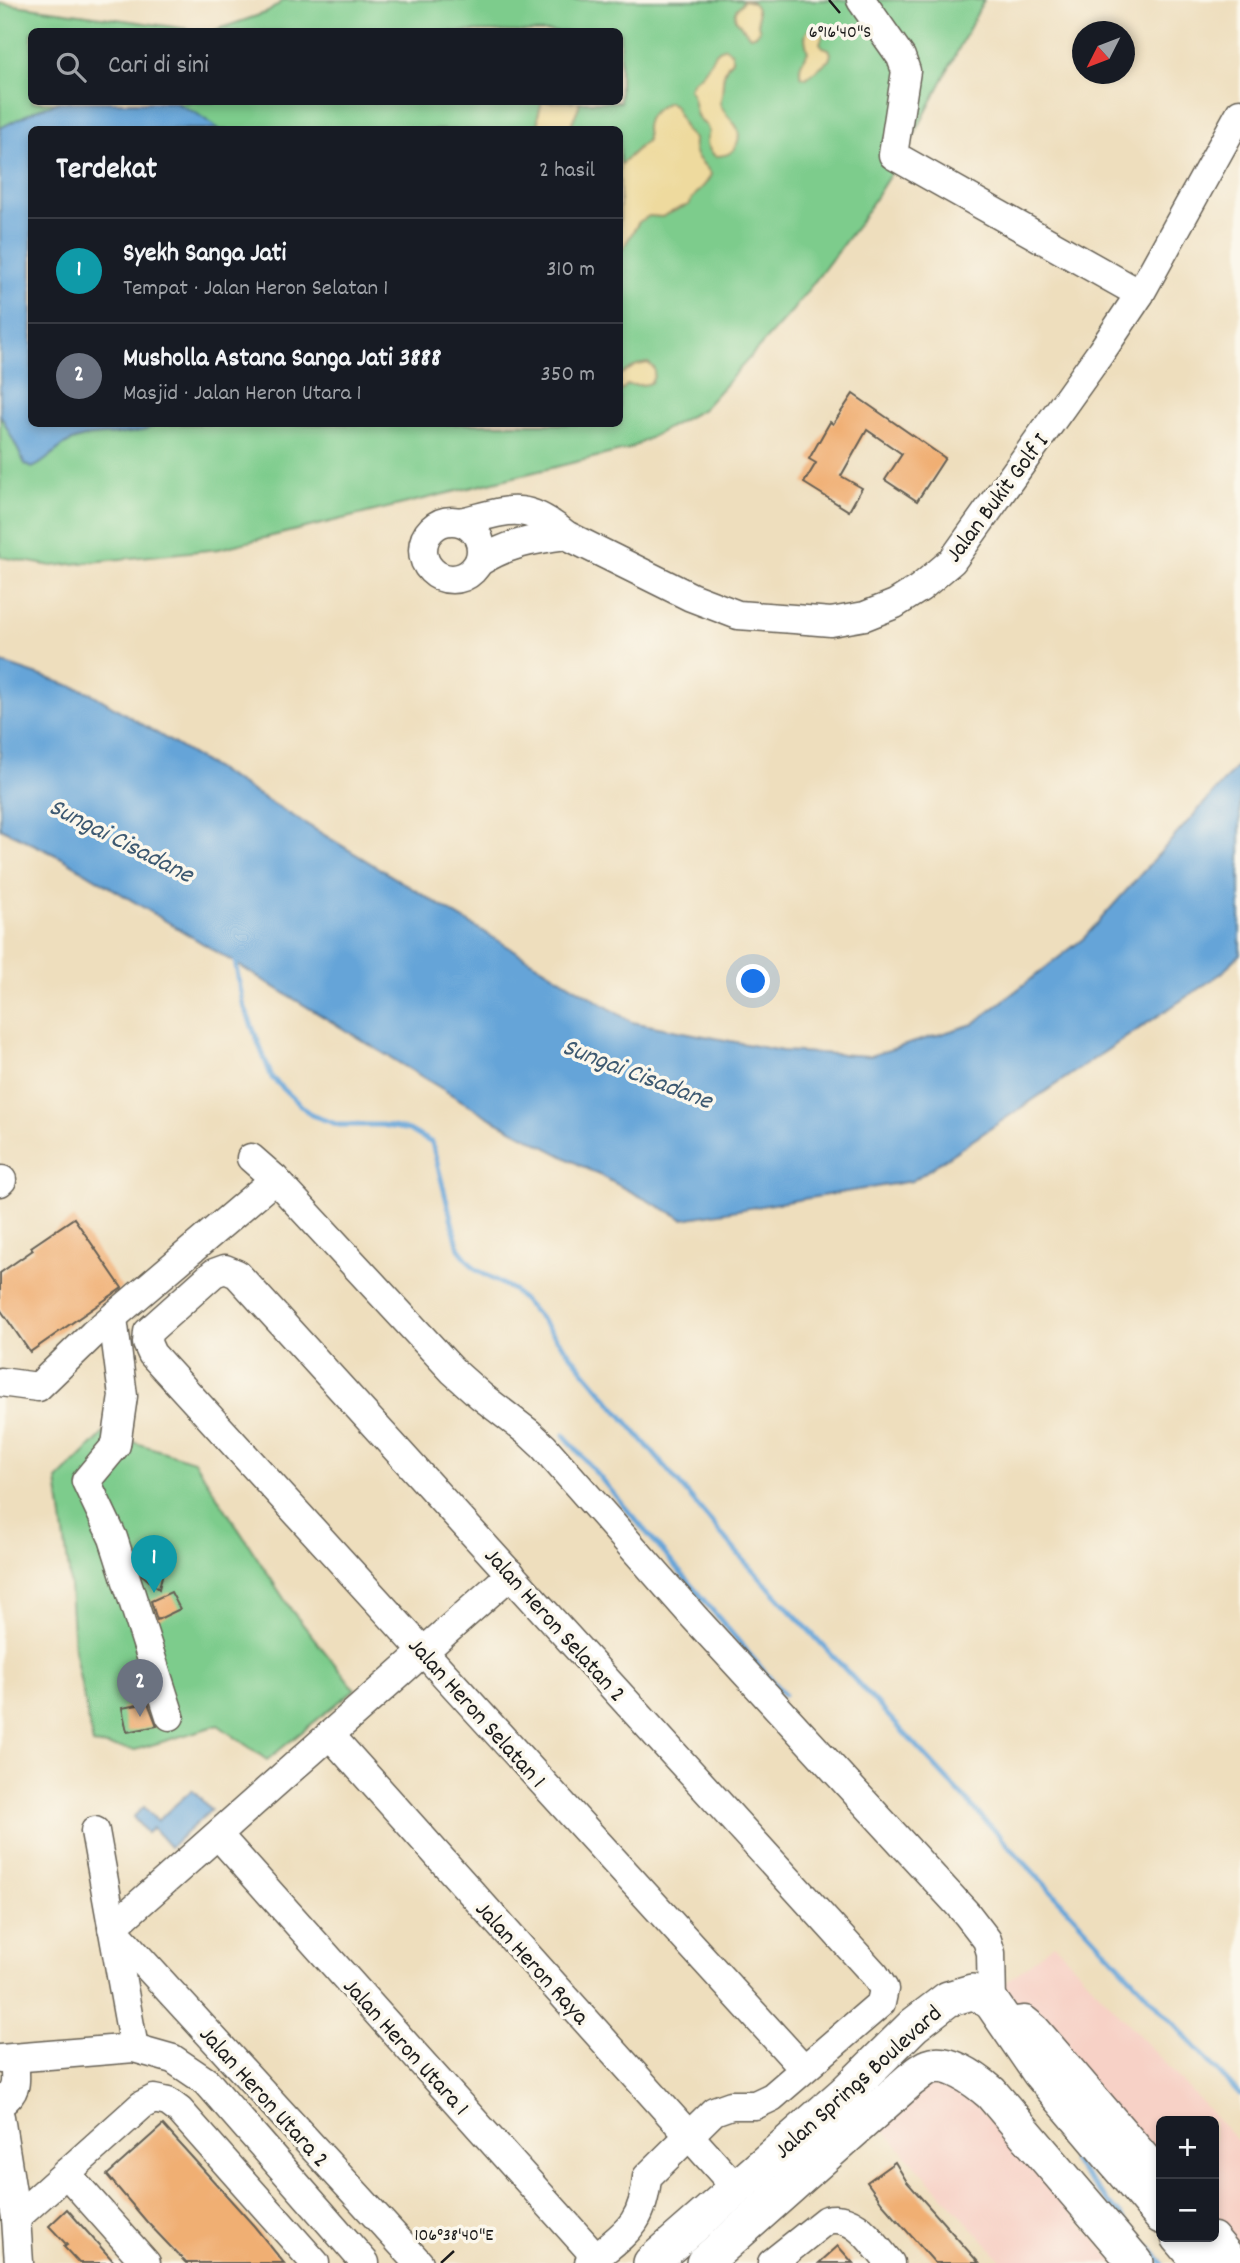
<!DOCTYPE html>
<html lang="id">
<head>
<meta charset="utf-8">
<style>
	:root { --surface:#171b24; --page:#242831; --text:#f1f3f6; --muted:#9ea1a6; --line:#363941; --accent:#2563eb }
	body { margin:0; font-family:Dekko,sans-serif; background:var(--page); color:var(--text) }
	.controls { position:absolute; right:21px; bottom:21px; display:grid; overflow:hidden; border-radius:10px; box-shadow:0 4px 10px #0003 }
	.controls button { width:63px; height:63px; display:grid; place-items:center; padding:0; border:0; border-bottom:2px solid var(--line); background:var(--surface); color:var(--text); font:35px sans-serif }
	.compass { position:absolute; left:1072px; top:21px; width:63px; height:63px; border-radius:50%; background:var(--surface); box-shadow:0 4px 10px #0003; rotate:228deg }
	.you { position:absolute; left:754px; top:982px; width:24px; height:24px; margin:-18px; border:5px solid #fff; border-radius:50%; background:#1a73e8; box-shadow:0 0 0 10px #1a73e833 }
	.badge { display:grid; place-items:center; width:46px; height:46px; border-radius:50%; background:var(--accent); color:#fff; font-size:23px; font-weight:700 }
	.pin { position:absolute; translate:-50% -58px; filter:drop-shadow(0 2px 4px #0008) }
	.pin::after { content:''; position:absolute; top:37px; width:24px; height:21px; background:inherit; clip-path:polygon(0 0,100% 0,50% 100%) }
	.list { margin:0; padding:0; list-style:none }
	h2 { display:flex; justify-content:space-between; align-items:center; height:91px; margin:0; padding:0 28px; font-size:30px }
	h2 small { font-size:23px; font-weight:400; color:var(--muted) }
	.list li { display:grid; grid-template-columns:46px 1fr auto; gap:21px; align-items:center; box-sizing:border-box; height:105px; padding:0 28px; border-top:2px solid var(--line) }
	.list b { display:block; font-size:26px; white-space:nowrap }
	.list p { margin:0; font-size:23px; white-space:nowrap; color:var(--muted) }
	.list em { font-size:23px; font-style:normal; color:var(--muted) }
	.icon { flex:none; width:38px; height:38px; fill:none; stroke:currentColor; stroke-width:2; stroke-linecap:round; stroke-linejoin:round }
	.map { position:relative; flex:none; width:1240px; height:2263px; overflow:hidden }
	.search { position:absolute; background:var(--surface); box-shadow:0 4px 10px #0003; left:28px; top:28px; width:595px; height:77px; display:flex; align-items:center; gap:18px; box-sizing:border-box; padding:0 24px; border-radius:10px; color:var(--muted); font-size:26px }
	.panel { position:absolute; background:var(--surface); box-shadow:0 4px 10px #0003; left:28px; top:126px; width:595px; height:301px; border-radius:10px }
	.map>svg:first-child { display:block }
	.built { fill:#f7d1c6 }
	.green { fill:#7dcc8c; stroke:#4c7454; stroke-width:2; fill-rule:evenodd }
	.sand { fill:#eeda9e; stroke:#857b5d; stroke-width:2 }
	.water { fill:#65a4d8; stroke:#40607a; stroke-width:2 }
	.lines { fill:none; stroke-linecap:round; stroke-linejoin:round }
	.stream { stroke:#65a4d8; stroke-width:5 }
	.building { fill:#f0af73 }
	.minor-casing { stroke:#666054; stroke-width:31 }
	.major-casing { stroke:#666054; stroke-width:38 }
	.minor { stroke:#fff; stroke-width:28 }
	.major { stroke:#fff; stroke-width:35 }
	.ticks { fill:none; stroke:#1c1c1c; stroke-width:2.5 }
	.labels { text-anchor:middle; stroke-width:7; stroke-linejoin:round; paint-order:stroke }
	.street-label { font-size:24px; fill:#1c1c1c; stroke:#fbf7ec }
	.water-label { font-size:26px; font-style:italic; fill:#3d5971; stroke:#fbf7ec }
	.ticks-label { font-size:18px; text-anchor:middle; fill:#1c1c1c; stroke:#fbf7ec; stroke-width:7; stroke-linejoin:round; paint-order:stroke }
</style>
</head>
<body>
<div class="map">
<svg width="1240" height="2263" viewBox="0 0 1240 2263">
	<rect width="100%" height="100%" fill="#fbf7ec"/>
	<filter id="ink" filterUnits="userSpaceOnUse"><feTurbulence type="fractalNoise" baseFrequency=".0143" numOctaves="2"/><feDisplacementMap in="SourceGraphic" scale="14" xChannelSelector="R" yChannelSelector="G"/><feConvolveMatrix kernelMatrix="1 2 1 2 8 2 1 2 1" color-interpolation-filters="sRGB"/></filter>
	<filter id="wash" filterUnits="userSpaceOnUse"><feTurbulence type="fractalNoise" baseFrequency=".00686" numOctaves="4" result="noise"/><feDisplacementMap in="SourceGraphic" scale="28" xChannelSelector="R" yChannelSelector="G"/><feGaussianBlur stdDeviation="1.57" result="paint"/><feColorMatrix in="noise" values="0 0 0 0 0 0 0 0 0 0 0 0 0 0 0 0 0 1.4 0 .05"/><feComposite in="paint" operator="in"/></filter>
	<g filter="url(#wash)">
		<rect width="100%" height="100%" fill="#eedebd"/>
		<g class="built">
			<path d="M1054 1944 1240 2144V2263L1214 2237V2121H1161V2208L1026 2053 1004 1984Z"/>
			<path d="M931 2074 961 2088 1116 2263H1004L870 2115Z"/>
		</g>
		<g class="green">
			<path d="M284 0H984L910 143 860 222 792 311 703 409 629 449 219 549 52 566 0 557V3L203 31 32 32V102H620V32L213 31 268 12ZM32 130H620V424H32Z"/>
			<path d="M104 1433 194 1461 292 1611 355 1689 267 1760 218 1725 135 1750 93 1744 74 1649 69 1572 57 1480Z"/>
		</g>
		<g class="sand">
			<path d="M744 0C759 2 757 11 758 23 759 33 762 24 757 34L750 36 735 19 736 10Z"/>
			<path d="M812 27H819L824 32 820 43 823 47 829 49 831 54 829 60 806 78 801 76C797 66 804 60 808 52 805 41 802 33 812 27Z"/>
			<path d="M725 47 732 53V60C718 76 726 86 720 103 725 121 748 124 735 148 730 155 723 156 715 156 707 148 705 143 709 132L706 125C690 116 698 101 689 89 692 80 695 80 701 75 711 66 711 52 725 47Z"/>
			<path d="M542 102H580C578 113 572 117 571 129H539L538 116Z"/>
			<path d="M668 102 674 105 686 131 694 139C692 160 702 159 711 174 707 187 694 192 689 205L680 208 662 217 649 216 639 222 620 253V165L647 140C647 136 646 132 646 128 646 116 658 107 668 102Z"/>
			<path d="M648 363 654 368C656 390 642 384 627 385L620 392V375L637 365Z"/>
		</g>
		<g class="water">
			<path d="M60 102H174L196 113 219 129 32 130V424H157C133 440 96 430 72 441 56 447 47 463 32 468L25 464 0 414V128L38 109Z"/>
			<path d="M0 662 89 692 632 1022 782 1051 870 1056 973 1024 1084 938 1240 763V954L1222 973 912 1181 683 1219 490 1118 62 858 0 828Z"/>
			<path d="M192 1790 211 1810 170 1847 153 1828 147 1833 133 1817 144 1807 157 1821Z"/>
		</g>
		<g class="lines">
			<g class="stream">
				<path d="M234 956 243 1003 272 1078 311 1115 339 1125H382L409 1130 432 1143 459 1249 475 1269 513 1290 537 1315 740 1556 1240 2095"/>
				<path d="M564 1435 784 1695"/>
				<path d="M1072 2161 1163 2263"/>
			</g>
		</g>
		<g id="blocks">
			<g class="building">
				<path d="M853 394 945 458 917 501 885 480 902 454 867 430 841 476 862 488 849 511 804 483 816 463 809 459 830 422 833 424Z"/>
				<path d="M74 1218 122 1288 30 1352 0 1309V1273L33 1250 31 1247Z"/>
				<path d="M140 1559 165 1563 159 1589 142 1575Z"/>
				<path d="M171 1592 180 1609 157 1620 151 1601Z"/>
				<path d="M148 1703 157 1726 127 1732 122 1708Z"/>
				<path d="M163 2125 254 2226 284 2263H186L147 2222 107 2175Z"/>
				<path d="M895 2162 907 2182 979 2263H935L882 2203 867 2182Z"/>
				<path d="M67 2209 81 2225 115 2263H79L64 2247 67 2245 49 2226Z"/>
				<path d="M838 2246 853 2263H819Z"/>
			</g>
		</g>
	</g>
	<g filter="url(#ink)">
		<use href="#blocks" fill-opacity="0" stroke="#666054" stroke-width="2"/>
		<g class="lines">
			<g class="minor-casing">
				<g id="minor">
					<path d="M861 0 901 57 906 71 893 155 1140 294"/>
					<circle cx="452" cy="550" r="29"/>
					<path d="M461 522C509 510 525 500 566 535L691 597 738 615 794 619 831 622 865 616 895 604 920 588 952 561 1101 352 1140 294 1240 113"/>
					<path d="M479 562C507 544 534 539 566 535"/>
					<path d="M251 1158 275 1179 453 1371 481 1396 529 1433 544 1447 694 1617 967 1914 987 1940 991 1953 992 2003"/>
					<path d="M0 1182 2 1180"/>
					<path d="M113 1318 123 1396 116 1445 86 1481 113 1538 170 1716"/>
					<path d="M0 1382 38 1387 93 1334 275 1179"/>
					<path d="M330 1735 736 2188"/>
					<path d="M95 1831 134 2048"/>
					<path d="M218 1835 596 2257"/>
					<path d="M1005 2022 1025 2020 1036 2029 1161 2175"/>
					<path d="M0 2059 134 2048 173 2059 207 2082 365 2263"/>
					<path d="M0 2104C20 2090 15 2079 14 2058"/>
					<path d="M0 2117 16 2218 19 2263"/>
					<path d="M66 2173 146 2263"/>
					<path d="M16 2218 142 2105 154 2099 168 2102 180 2111 315 2263"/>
					<path d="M1214 2237 1236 2263"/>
					<path d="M419 2263 112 1928 511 1574"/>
					<path d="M589 2263C624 2233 643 2227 647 2177L714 2111 731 2105H755L772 2097 881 2003 884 1989 875 1975 237 1274 225 1269 214 1273 148 1332 147 1343 152 1354 804 2069"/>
					<path d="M772 2263 826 2220C856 2213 872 2243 890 2263"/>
				</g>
			</g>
			<g class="major-casing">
				<g id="major">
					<path d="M1179 2237 1201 2263"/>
					<path d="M651 2263 845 2093 914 2025 948 1999 972 1992 979 1994 992 2003 1040 2073 1161 2216"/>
					<path d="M704 2263 910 2080C916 2076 923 2069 929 2067 949 2059 977 2081 991 2093L1136 2263"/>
				</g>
			</g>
			<use href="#minor" class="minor"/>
			<use href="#major" class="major"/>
		</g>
	</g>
	<path class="ticks" d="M829 0 840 13M441 2263 454 2251"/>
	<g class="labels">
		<g class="street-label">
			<text transform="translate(996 497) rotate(-53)" y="8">Jalan Bukit Golf I</text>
			<text transform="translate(556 1624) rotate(48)" y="8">Jalan Heron Selatan 2</text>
			<text transform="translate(478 1712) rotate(48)" y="8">Jalan Heron Selatan 1</text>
			<text transform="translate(533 1962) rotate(48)" y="8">Jalan Heron Raya</text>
			<text transform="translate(407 2046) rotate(48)" y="8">Jalan Heron Utara 1</text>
			<text transform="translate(857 2081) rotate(-42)" y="8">Jalan Springs Boulevard</text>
			<text transform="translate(265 2096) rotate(48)" y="8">Jalan Heron Utara 2</text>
		</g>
		<g class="water-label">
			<text transform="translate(122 839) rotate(27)" y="9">Sungai Cisadane</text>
			<text transform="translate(638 1072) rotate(21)" y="9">Sungai Cisadane</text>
		</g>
	</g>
	<g class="ticks-label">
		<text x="840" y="37">6°16'40"S</text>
		<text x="454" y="2240">106°38'40"E</text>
	</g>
</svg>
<div class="controls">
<button>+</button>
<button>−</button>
</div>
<svg class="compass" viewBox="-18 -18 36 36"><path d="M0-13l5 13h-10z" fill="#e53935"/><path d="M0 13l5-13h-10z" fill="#9ea1a6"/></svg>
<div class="you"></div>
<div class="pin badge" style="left:154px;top:1593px;background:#0f9aa8">1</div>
<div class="pin badge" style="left:140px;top:1717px;background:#6b7280">2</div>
<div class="search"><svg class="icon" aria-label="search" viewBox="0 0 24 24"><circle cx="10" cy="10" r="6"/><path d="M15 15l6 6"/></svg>Cari di sini</div>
<section class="panel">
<h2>Terdekat<small>2 hasil</small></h2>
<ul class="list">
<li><span class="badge" style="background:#0f9aa8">1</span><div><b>Syekh Sanga Jati</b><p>Tempat · Jalan Heron Selatan 1</p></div><em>310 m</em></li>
<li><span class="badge" style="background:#6b7280">2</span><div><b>Musholla Astana Sanga Jati 3888</b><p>Masjid · Jalan Heron Utara 1</p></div><em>350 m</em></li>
</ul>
</section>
</div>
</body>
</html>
